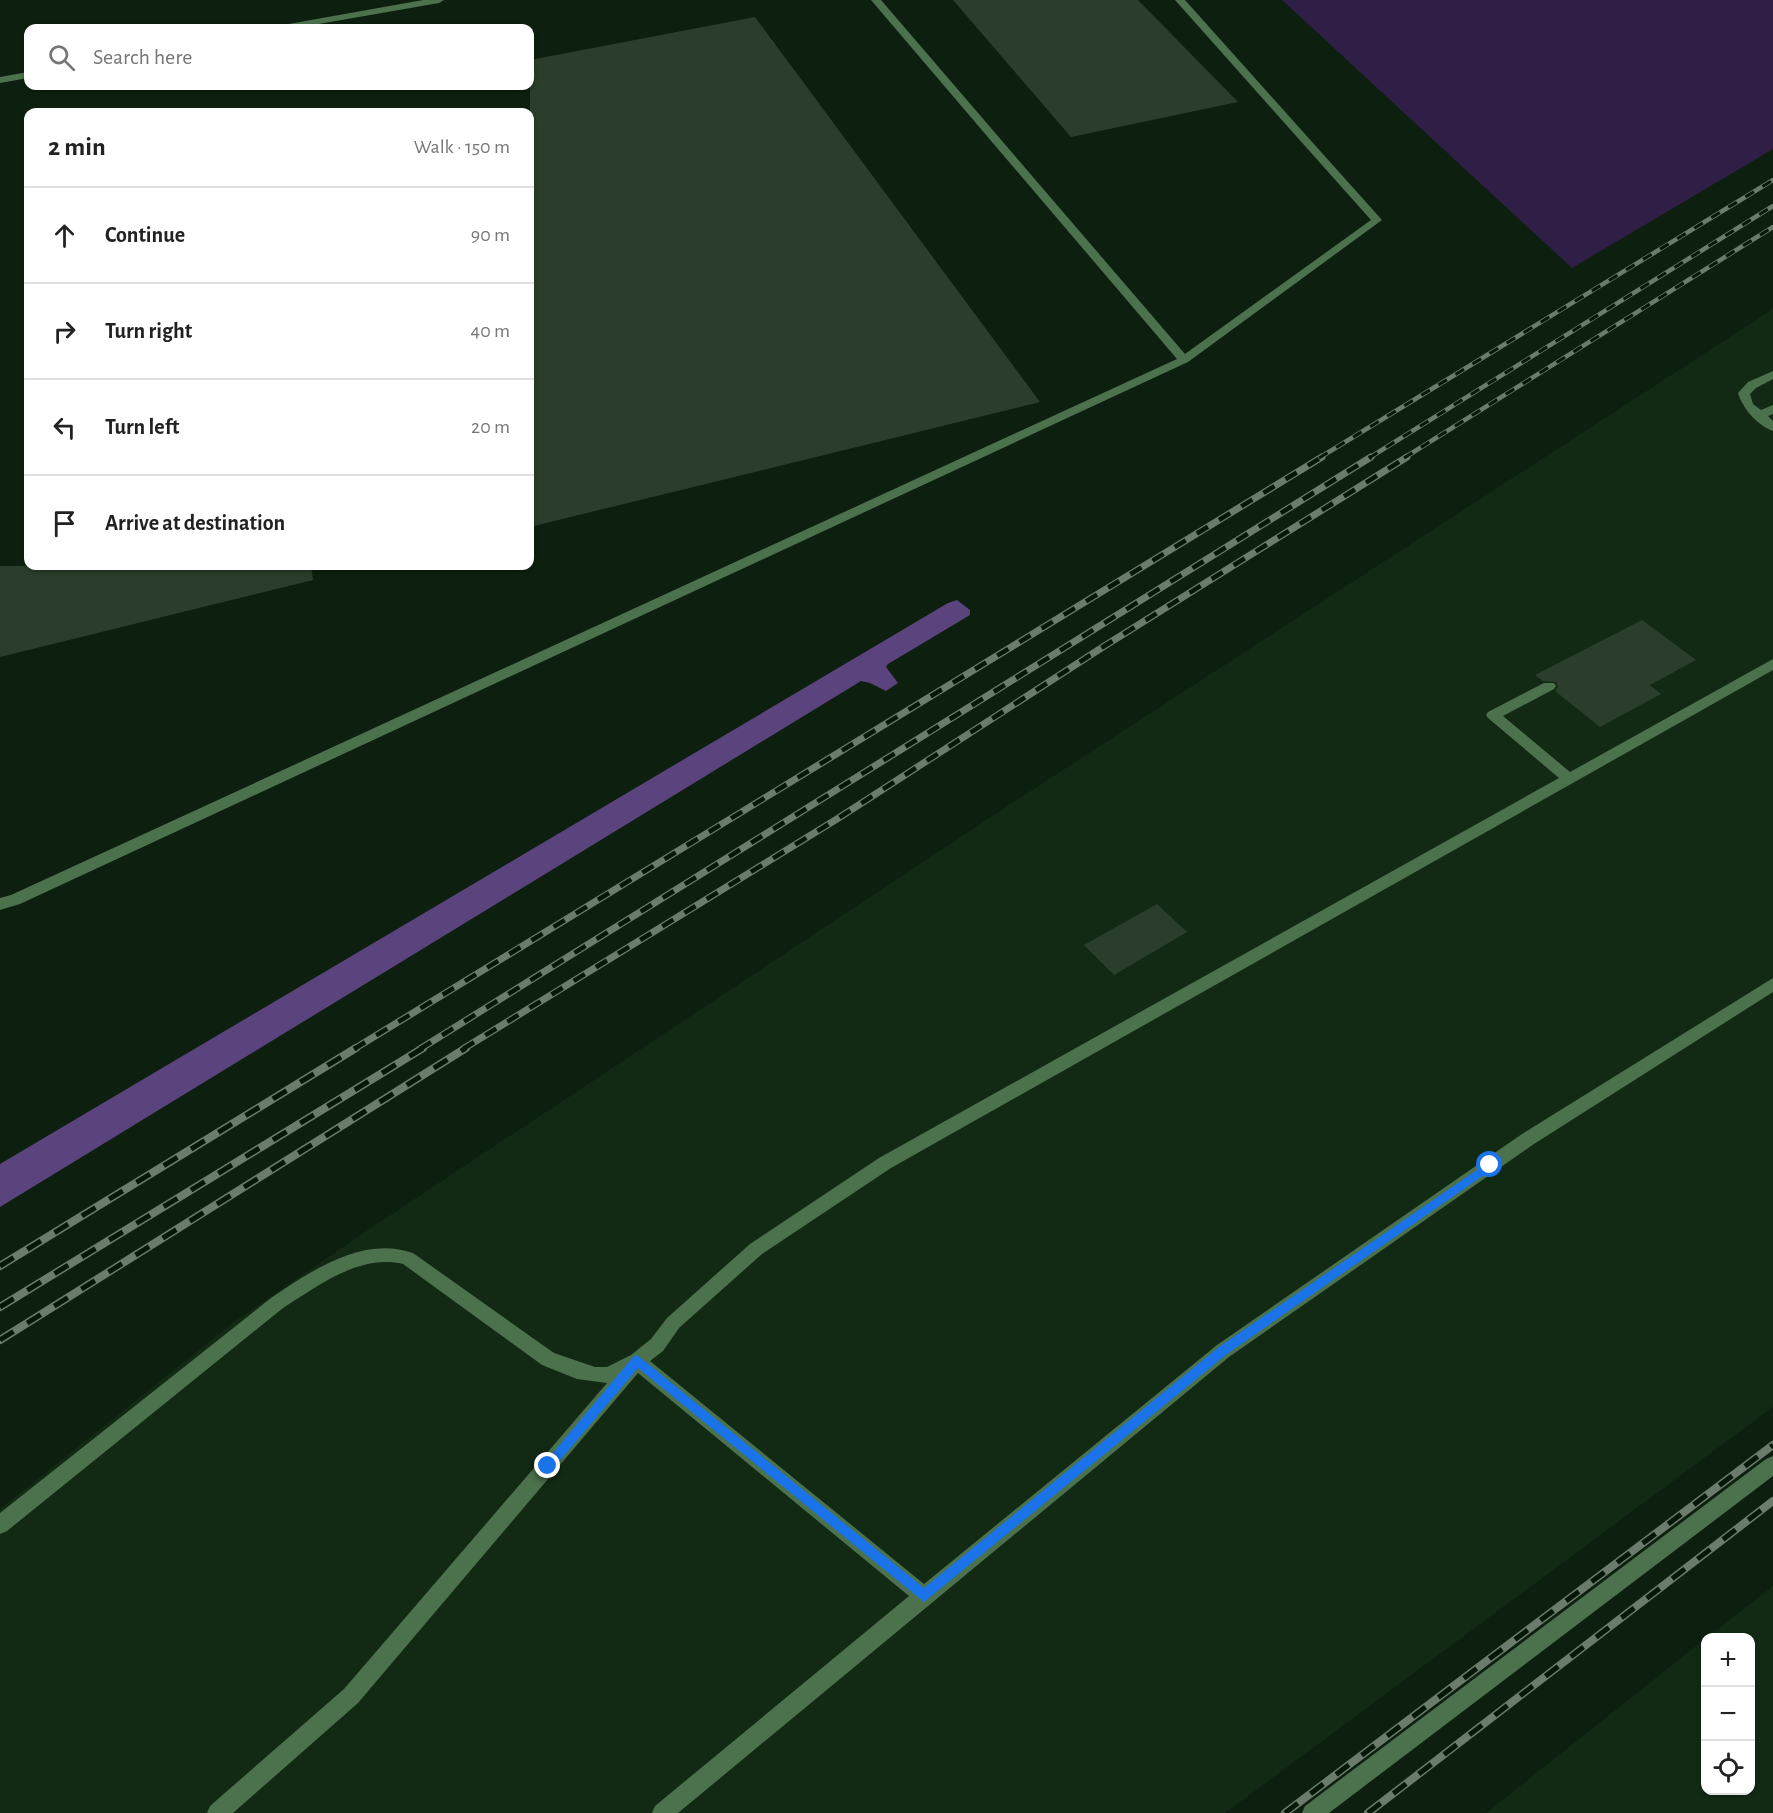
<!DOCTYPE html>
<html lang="en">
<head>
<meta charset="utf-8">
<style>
	:root { --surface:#fff; --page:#f2f2f2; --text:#222; --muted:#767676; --line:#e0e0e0 }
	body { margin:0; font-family:"Alegreya Sans",sans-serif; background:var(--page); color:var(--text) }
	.controls { position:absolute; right:18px; bottom:18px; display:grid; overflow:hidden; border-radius:12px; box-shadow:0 2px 4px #0004 }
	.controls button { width:54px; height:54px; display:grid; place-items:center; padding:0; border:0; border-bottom:2px solid var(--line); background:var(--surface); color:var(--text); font:30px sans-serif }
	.stop { position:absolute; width:18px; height:18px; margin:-14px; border:4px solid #1a73e8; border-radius:50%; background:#fff }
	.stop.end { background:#1a73e8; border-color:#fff; box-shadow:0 2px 6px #0008 }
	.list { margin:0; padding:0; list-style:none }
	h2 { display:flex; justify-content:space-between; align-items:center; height:78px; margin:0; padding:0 24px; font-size:26px }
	h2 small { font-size:20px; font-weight:400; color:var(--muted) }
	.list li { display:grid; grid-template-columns:39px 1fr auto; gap:18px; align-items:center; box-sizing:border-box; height:96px; padding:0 24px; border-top:2px solid var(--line) }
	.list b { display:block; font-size:22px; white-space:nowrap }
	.list em { font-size:20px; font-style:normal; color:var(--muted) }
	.icon { flex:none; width:33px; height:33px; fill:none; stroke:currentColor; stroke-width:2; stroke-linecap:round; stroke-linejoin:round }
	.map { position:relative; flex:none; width:1773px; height:1813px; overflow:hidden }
	.search { position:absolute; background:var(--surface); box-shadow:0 2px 4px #0004; left:24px; top:24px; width:510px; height:66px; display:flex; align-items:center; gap:15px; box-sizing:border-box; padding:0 21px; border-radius:12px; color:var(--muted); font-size:22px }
	.panel { position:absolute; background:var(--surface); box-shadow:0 2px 4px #0004; left:24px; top:108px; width:510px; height:462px; border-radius:12px }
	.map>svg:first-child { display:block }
	.built { fill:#122a14 }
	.green { fill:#2f1e46 }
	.water { fill:#5b437d }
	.building { fill:#2a3e2b }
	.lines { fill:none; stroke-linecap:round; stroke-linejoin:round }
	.minor { fill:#4c714d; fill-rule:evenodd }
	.rail-far2-casing { stroke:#6b7b6c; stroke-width:4.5 }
	.rail-far1-casing { stroke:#6b7b6c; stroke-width:7 }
	.rail-casing { stroke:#6b7b6c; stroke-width:8 }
	.rail-far2 { stroke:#051706; stroke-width:3; stroke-dasharray:10; stroke-linecap:butt }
	.rail-far1 { stroke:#051706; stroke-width:4.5; stroke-dasharray:13; stroke-linecap:butt }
	.rail { stroke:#051706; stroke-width:5; stroke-dasharray:16; stroke-linecap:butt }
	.route { fill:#1a73e8 }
</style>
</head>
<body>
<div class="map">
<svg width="1773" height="1813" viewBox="0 0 1773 1813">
	<rect width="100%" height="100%" fill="#0d200f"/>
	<g class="built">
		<path d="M1773 309V1407L1225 1813H0V1509L234 1322 365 1232 1006 807Z"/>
		<path d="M1773 1586V1813H1486L1705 1639 1706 1790H1750V1638L1708 1637Z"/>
	</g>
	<path class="green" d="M1282 0H1773V149L1572 268Z"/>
	<path class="water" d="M957 600 970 610V615L888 664 886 667 898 683 886 691 870 683 861 681 0 1207V1164L948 603Z"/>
	<g class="building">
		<path d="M953 0H1138L1238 102 1071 137Z"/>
		<path d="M755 17 1040 402 530 527V60Z"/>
		<path d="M0 566H311L313 580 0 657Z"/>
		<path d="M1642 620 1696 660 1650 685 1661 694 1600 727 1555 691 1558 687 1556 682 1543 681 1535 675Z"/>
		<path d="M1157 904 1187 932 1114 975 1084 945Z"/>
	</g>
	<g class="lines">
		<g class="minor">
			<path d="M423 0H444L439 3 296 28H278L283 25Z"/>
			<path d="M871 0H881L1185 354 1371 220 1175 0H1185L1382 220 1188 362 20 904 0 910V898L11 895 1177 359Z"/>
			<path d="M28 72V78L0 83V77Z"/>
			<path d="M1773 371V379L1756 388 1750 394 1753 404 1761 410 1773 405V414L1768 416 1773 421V431C1757 425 1743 409 1738 393L1748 382Z"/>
			<path d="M1773 659V670L891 1168 762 1254 679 1328 663 1351 650 1361 924 1584 1217 1345 1522 1134 1773 978V992L1534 1144 1229 1357 678 1813H652L655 1806 909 1596 638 1373 358 1703 233 1813H207L210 1806 344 1689 607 1383 577 1379 542 1365 403 1264C359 1254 318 1286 283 1308L7 1531 0 1534V1513L271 1298C311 1271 363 1235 413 1253L554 1353 595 1367H607L631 1355 651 1339 667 1318 750 1244 879 1158 1559 778 1488 718 1486 715 1488 712 1544 683H1554L1556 686 1554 689 1503 716 1570 772Z"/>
			<path d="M1773 1456V1476L1329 1813H1302L1305 1806 1766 1459Z"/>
		</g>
		<g class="rail-far2-casing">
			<g id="rail-far2">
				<path d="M1319 458 1773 180"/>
				<path d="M1369 458 1773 206"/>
				<path d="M1404 458 1773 227"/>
			</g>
		</g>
		<g class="rail-far1-casing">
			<g id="rail-far1">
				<path d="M354 1049 1322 457"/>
				<path d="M420 1049 1371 457"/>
				<path d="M463 1049 837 819 1106 645 1407 457"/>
			</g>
		</g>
		<g class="rail-casing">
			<g id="rail">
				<path d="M0 1266 356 1048"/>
				<path d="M0 1307 423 1048"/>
				<path d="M0 1340 466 1048"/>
				<path d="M1285 1813 1773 1445"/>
				<path d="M1368 1813 1773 1501"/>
			</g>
		</g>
		<use href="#rail-far2" class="rail-far2"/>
		<use href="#rail-far1" class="rail-far1"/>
		<use href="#rail" class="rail"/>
	</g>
	<path class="route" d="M1490 1161 1494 1162V1168L1227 1354 924 1602 638 1368 552 1470 548 1471 542 1466 633 1357 637 1355 924 1588 1219 1347Z"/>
</svg>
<div class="controls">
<button>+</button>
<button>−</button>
<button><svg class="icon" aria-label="locate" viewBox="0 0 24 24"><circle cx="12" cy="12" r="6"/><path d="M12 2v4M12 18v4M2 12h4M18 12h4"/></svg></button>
</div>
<div class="stop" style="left:1490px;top:1165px"></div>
<div class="stop end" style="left:548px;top:1466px"></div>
<div class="search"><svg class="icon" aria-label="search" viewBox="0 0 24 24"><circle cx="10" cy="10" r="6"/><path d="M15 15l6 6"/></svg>Search here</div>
<section class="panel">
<h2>2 min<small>Walk · 150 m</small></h2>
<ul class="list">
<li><svg class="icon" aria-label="ahead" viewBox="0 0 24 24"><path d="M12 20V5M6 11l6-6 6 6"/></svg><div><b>Continue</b></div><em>90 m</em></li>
<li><svg class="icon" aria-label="right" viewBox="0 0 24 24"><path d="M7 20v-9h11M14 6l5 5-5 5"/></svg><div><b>Turn right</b></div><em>40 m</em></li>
<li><svg class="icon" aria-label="left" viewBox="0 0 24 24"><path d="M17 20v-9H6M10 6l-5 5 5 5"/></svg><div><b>Turn left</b></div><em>20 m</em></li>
<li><svg class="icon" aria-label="arrive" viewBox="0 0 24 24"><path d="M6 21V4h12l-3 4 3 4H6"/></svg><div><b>Arrive at destination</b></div></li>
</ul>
</section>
</div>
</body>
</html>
